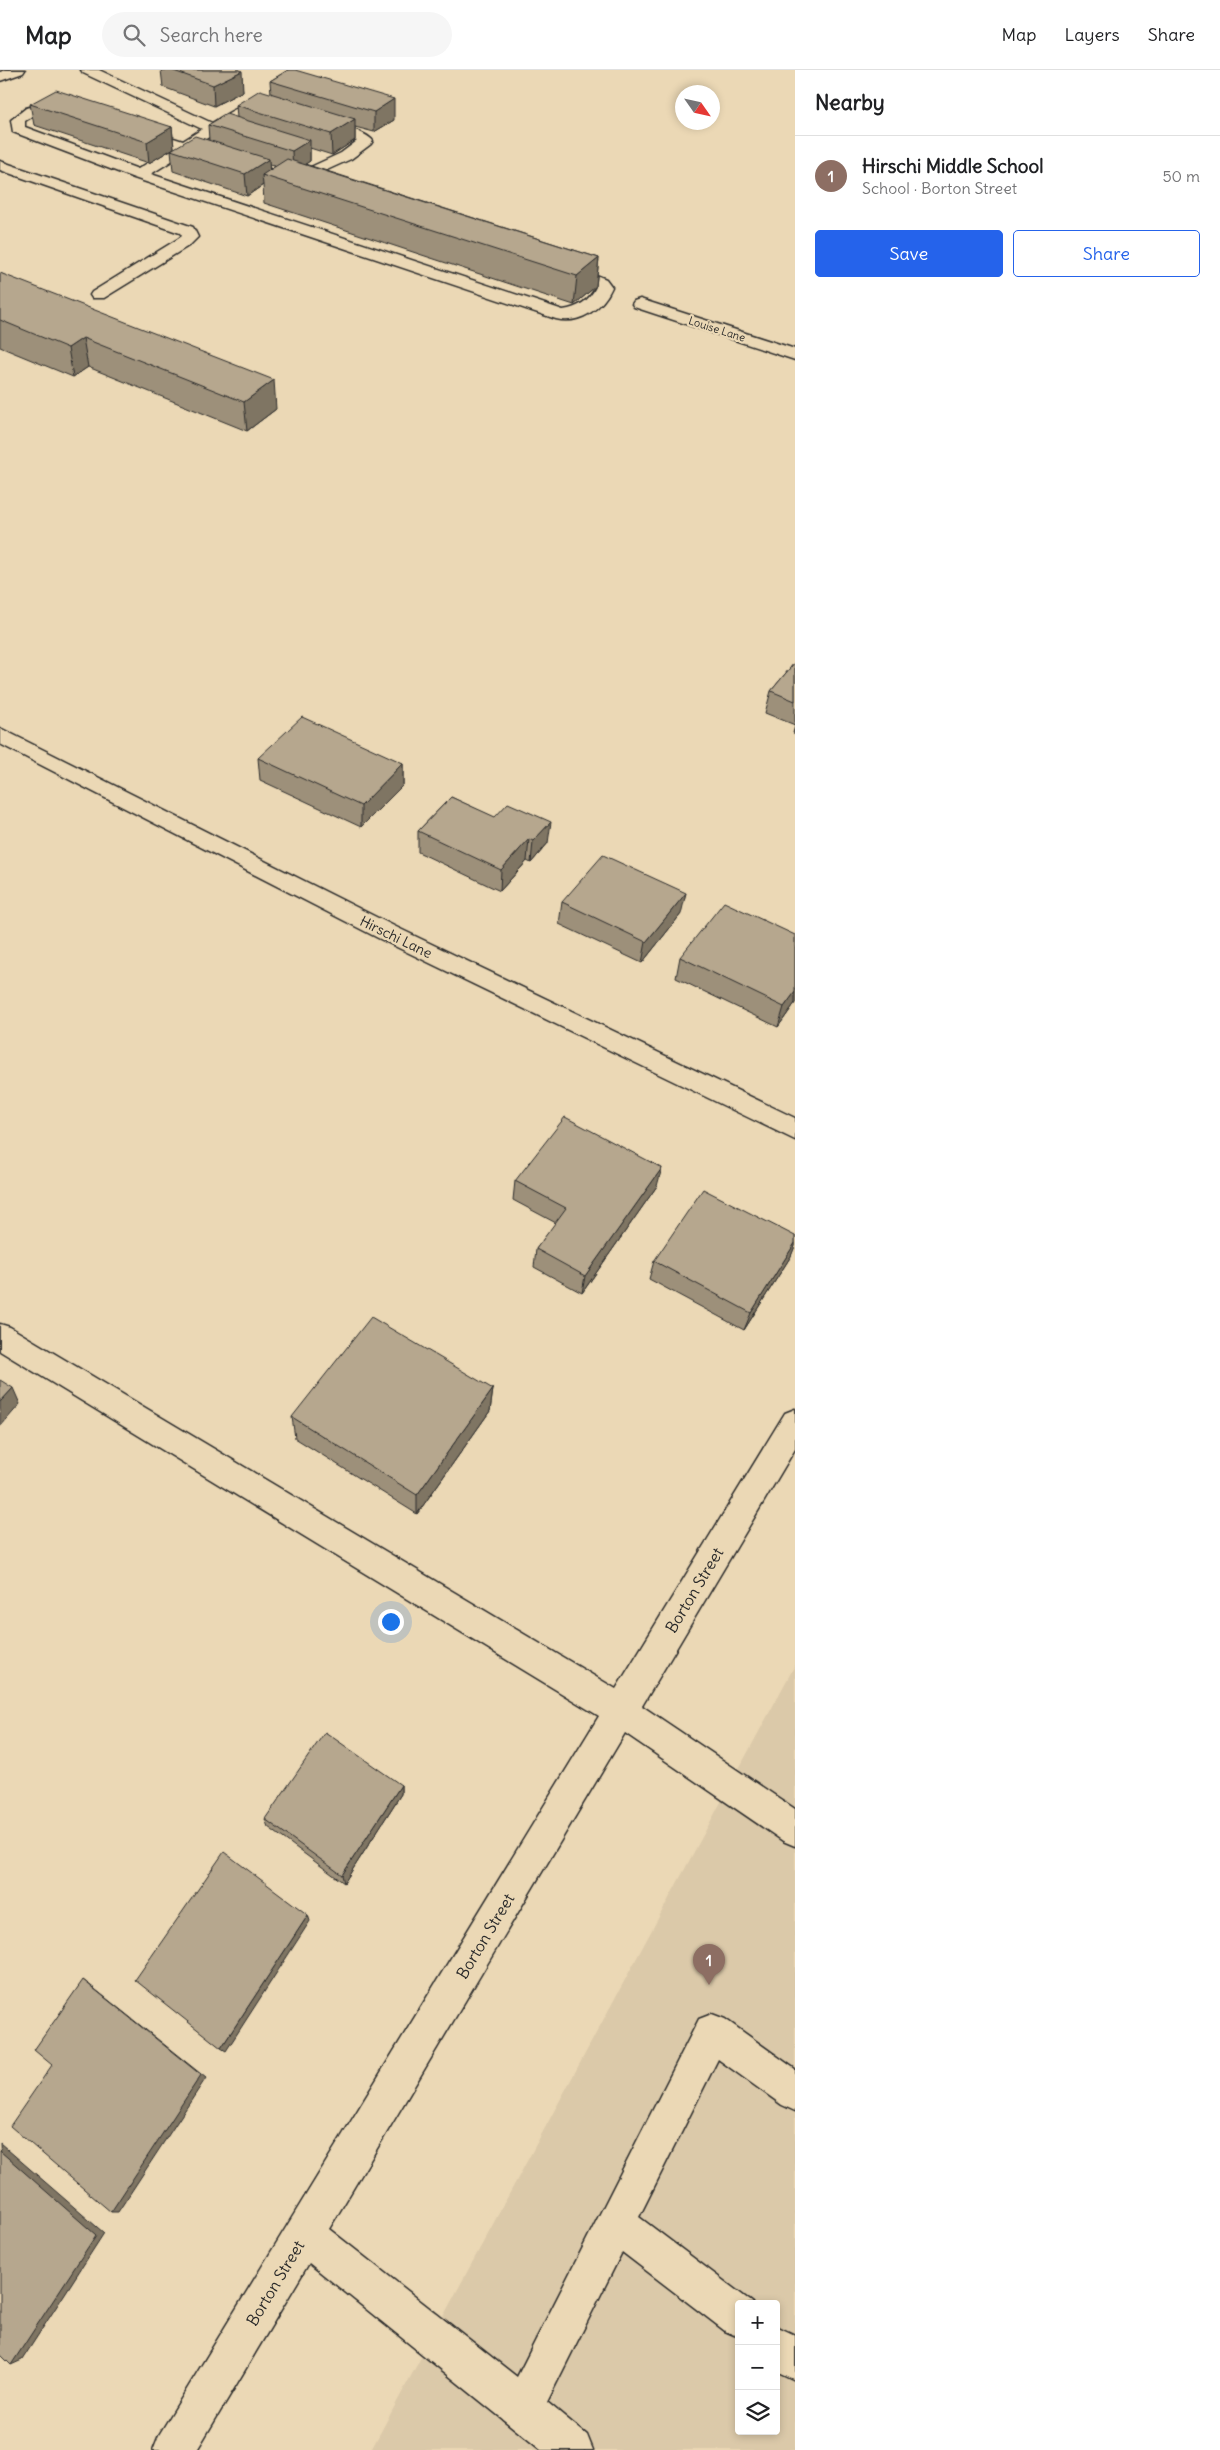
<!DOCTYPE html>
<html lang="en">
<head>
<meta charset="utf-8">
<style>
	:root { --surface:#fff; --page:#f6f6f6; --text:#202124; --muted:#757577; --line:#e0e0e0; --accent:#2563eb }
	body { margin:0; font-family:Delius,sans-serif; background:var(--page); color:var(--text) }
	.controls { position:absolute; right:15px; bottom:15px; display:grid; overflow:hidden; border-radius:5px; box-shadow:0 2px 8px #0003 }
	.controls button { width:45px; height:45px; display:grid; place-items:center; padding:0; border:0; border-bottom:1px solid var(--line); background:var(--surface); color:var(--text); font:25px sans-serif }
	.compass { position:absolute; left:675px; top:15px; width:45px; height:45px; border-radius:50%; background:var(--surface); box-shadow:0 2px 8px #0003; rotate:124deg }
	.you { position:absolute; left:390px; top:1551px; width:18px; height:18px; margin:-12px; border:4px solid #fff; border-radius:50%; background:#1a73e8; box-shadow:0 0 0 8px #1a73e833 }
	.badge { display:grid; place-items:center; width:32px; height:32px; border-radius:50%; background:var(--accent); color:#fff; font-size:16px; font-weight:700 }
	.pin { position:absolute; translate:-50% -41px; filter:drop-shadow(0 1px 2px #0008) }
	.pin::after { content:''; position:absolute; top:26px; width:18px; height:15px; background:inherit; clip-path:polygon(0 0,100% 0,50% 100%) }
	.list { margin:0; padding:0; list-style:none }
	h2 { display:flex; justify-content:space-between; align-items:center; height:65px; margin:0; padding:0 20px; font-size:21px }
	h2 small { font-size:16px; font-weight:400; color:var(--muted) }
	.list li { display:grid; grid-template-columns:32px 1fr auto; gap:15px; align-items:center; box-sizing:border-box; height:80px; padding:0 20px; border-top:1px solid var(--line) }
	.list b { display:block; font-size:19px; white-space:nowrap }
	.list p { margin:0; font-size:16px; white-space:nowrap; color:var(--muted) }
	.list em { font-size:16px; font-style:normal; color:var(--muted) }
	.actions { display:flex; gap:10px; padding:15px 20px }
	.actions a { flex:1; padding:11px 0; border:1px solid var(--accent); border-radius:5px; text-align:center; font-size:18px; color:var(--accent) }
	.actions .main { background:var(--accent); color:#fff }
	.icon { flex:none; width:28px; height:28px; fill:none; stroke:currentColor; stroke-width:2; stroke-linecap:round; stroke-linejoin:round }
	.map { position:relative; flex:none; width:795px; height:2380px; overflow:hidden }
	header { display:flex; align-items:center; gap:30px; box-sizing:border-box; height:70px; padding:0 25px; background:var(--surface); border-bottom:1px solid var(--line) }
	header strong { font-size:24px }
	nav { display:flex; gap:28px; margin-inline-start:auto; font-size:18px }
	.search { width:350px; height:45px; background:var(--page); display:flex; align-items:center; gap:12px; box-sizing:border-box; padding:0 18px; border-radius:28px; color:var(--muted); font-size:19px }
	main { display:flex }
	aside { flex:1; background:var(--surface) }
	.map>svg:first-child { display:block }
	.built { fill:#dbc9a9; fill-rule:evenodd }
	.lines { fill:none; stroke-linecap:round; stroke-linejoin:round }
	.minor-casing { stroke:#2b2b2b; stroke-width:3 }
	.major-casing { stroke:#2b2b2b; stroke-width:3 }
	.minor { fill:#ebd8b5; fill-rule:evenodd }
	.major { fill:#ebd8b5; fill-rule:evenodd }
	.wall { fill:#9d907a; stroke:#2b2b2b; fill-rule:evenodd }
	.shaded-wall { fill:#7f7563; stroke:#2b2b2b }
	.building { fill:#b6a78e; stroke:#2b2b2b }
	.labels { text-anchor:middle; stroke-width:4.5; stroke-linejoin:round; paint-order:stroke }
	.far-street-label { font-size:11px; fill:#2b2b2b; stroke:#ebd8b5 }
	.street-label { font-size:14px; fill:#2b2b2b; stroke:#ebd8b5 }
	.near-street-label { font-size:16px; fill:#2b2b2b; stroke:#ebd8b5 }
</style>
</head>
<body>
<header>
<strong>Map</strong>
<div class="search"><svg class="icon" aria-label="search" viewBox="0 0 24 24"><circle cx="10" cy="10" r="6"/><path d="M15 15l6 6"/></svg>Search here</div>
<nav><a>Map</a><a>Layers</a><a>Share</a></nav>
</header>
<main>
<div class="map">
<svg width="795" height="2380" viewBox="0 0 795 2380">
	<rect width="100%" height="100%" fill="#ebd8b5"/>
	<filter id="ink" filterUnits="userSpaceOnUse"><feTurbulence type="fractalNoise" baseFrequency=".02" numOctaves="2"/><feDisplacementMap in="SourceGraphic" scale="10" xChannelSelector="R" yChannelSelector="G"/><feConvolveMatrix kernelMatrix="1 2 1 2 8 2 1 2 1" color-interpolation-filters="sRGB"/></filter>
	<g filter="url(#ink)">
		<path class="built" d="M795 1595V2380H371ZM739 2234H776V2361H739Z"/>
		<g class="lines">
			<g class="minor-casing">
				<g id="minor">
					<path d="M81 0H99L212 53C239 36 246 30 278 38L280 41 278 44 249 42 196 75 291 106 341 83 357 71 314 57 312 54 314 51C325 48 367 62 373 71L371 74 351 89 305 110 596 205 606 209 612 217C603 238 580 255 556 249L134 108 13 62 11 50 26 38 55 30 183 71 202 59 83 3ZM54 38 173 77 138 99 25 57V51L40 42ZM186 82 278 112 275 115 278 118 283 120 293 116 584 211 596 217C589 231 578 238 563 240L151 104Z"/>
					<path d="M0 91 193 157 198 167 190 175 104 228H92L90 225 92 222 178 169 182 166 180 163 0 100Z"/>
					<path d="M640 229 795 279V290L634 237 632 234 634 231Z"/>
					<path d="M0 658 394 856 795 1048V1070L378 868 0 674Z"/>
					<path d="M0 1254 10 1257 616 1619 785 1343 795 1339V1379L642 1636 795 1739V1776L783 1771 625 1663 329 2159 517 2307 699 1949 712 1944 725 1949 795 1999V2041L782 2035 718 1989 639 2147 753 2233 739 2234V2267L725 2261 622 2182 547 2332 587 2365 593 2380H541L309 2193 197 2380H153L159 2365 599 1646 0 1281Z"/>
					<path d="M776 2256 795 2265V2310L776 2301Z"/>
				</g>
			</g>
			<g class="major-casing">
				<path id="major" d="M6 0H25L23 3 0 11V2Z"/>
			</g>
			<use href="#minor" class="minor"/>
			<use href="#major" class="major"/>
		</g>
		<g class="wall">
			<path d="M161 0H240L243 21 214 36 163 17Z"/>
			<path d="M288 0 394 50 374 62 355 57V70L332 85 310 78V91L305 94 599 188 596 216 574 235 264 133 263 115 247 126 173 101 171 80 209 70 208 55 237 48 236 35 271 24 270 11ZM269 95 275 96 270 100Z"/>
			<path d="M30 34 172 57 174 78 149 93 34 55Z"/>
			<path d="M0 203 276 339 247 361 88 297 73 307 0 277Z"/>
			<path d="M795 592V655L765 643 771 621Z"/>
			<path d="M795 656V664L793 663Z"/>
			<path d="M258 688 403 693V715L361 757 260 710Z"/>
			<path d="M451 727 548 773 531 793 527 791 500 821 418 782V761Z"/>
			<path d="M562 832 681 844 642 893 559 854Z"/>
			<path d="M795 865V933L778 957 676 908 680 887Z"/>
			<path d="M515 1111 657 1116 582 1223 534 1197 536 1179 556 1153 513 1130Z"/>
			<path d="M795 1166V1176L791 1186 744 1260 649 1209 654 1191Z"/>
			<path d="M493 1319 490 1341 417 1444 295 1368 292 1347Z"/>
			<path d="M401 1715V1724L344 1813 268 1757 265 1749Z"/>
		</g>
		<g class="shaded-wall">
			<path d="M242 1 243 21 214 36 213 15Z"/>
			<path d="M394 29V50L374 62V42Z"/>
			<path d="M355 49V70L332 85 331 64Z"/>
			<path d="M172 57 174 78 149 93 147 72Z"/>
			<path d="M310 70V91L293 102 292 81Z"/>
			<path d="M269 89 270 107 262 105 263 115 247 126 245 104Z"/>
			<path d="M599 188 596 216 574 235 577 206Z"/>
			<path d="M83 268 88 297 73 307 68 278Z"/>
			<path d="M274 310 276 339 247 361 244 332Z"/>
			<path d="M403 693V715L361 757V736Z"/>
			<path d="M551 752 548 773 531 793 533 771Z"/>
			<path d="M529 769 527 791 500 821 501 800Z"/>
			<path d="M686 823 681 844 642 893 646 872Z"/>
			<path d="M795 922V933L778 957 784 937Z"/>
			<path d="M662 1098 657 1116 582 1223 585 1206Z"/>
			<path d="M795 1173V1176L791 1186 744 1260 751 1243Z"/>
			<path d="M13 1318 20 1334 0 1357V1332Z"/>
			<path d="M493 1319 490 1341 417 1444V1425Z"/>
			<path d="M401 1715V1724L344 1813 342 1805Z"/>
			<path d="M308 1845 310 1851 226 1981 221 1978Z"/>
			<path d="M83 1910 91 1916 206 2008 118 2142H111Z"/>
			<path d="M0 2073 104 2163 22 2290 11 2295Z"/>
		</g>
		<g class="building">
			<path d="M171 0H240L242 1 213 15Z"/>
			<path d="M288 0H295L394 29 374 42 270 11Z"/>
			<path d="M56 20 172 57 147 72 30 34Z"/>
			<path d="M260 20 355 49 331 64 236 35Z"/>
			<path d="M226 44 310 70 292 81 208 55Z"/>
			<path d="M195 66 269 89 245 104 171 80Z"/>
			<path d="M287 89 599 188 577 206 262 105Z"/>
			<path d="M0 203 274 310 244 332 83 268 68 278 0 250Z"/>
			<path d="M795 592V631L771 621Z"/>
			<path d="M302 647 403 693 361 736 258 688Z"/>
			<path d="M451 727 495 747 508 733 551 752 533 771 529 769 501 800 418 761Z"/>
			<path d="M603 785 686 823 646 872 562 832Z"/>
			<path d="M724 832 795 865V922L784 937 680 887Z"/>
			<path d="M565 1047 662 1098 585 1206 536 1179 566 1138 515 1111Z"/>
			<path d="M703 1119 795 1166V1173L751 1243 654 1191Z"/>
			<path d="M371 1247 493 1319 417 1425 292 1347Z"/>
			<path d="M0 1310 13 1318 0 1332Z"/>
			<path d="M325 1662 401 1715 342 1805 265 1749Z"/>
			<path d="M224 1782 308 1845 221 1978 135 1910Z"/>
			<path d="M83 1910 201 2005 111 2142 10 2056 52 1995 34 1980Z"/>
			<path d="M0 2081 96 2165 11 2295 0 2284Z"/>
		</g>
	</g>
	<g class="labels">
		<g class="far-street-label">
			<text transform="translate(717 259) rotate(18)" y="4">Louise Lane</text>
		</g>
		<g class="street-label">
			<text transform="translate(396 867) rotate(26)" y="5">Hirschi Lane</text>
		</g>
		<g class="near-street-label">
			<text transform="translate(694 1520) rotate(-59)" y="6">Borton Street</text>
			<text transform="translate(485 1866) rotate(-59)" y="6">Borton Street</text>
			<text transform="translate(275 2213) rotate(-59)" y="6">Borton Street</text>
		</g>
	</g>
</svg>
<div class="controls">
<button>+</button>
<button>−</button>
<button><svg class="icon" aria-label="layers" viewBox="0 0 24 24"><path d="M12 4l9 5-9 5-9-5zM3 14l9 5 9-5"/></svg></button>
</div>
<svg class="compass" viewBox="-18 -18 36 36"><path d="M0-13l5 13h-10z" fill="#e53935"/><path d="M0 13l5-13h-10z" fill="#757577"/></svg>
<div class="you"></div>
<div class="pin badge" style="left:709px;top:1915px;background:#8d6e63">1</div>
</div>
<aside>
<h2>Nearby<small></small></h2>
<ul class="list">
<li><span class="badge" style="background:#8d6e63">1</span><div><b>Hirschi Middle School</b><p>School · Borton Street</p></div><em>50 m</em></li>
</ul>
<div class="actions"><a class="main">Save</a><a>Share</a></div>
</aside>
</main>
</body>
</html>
